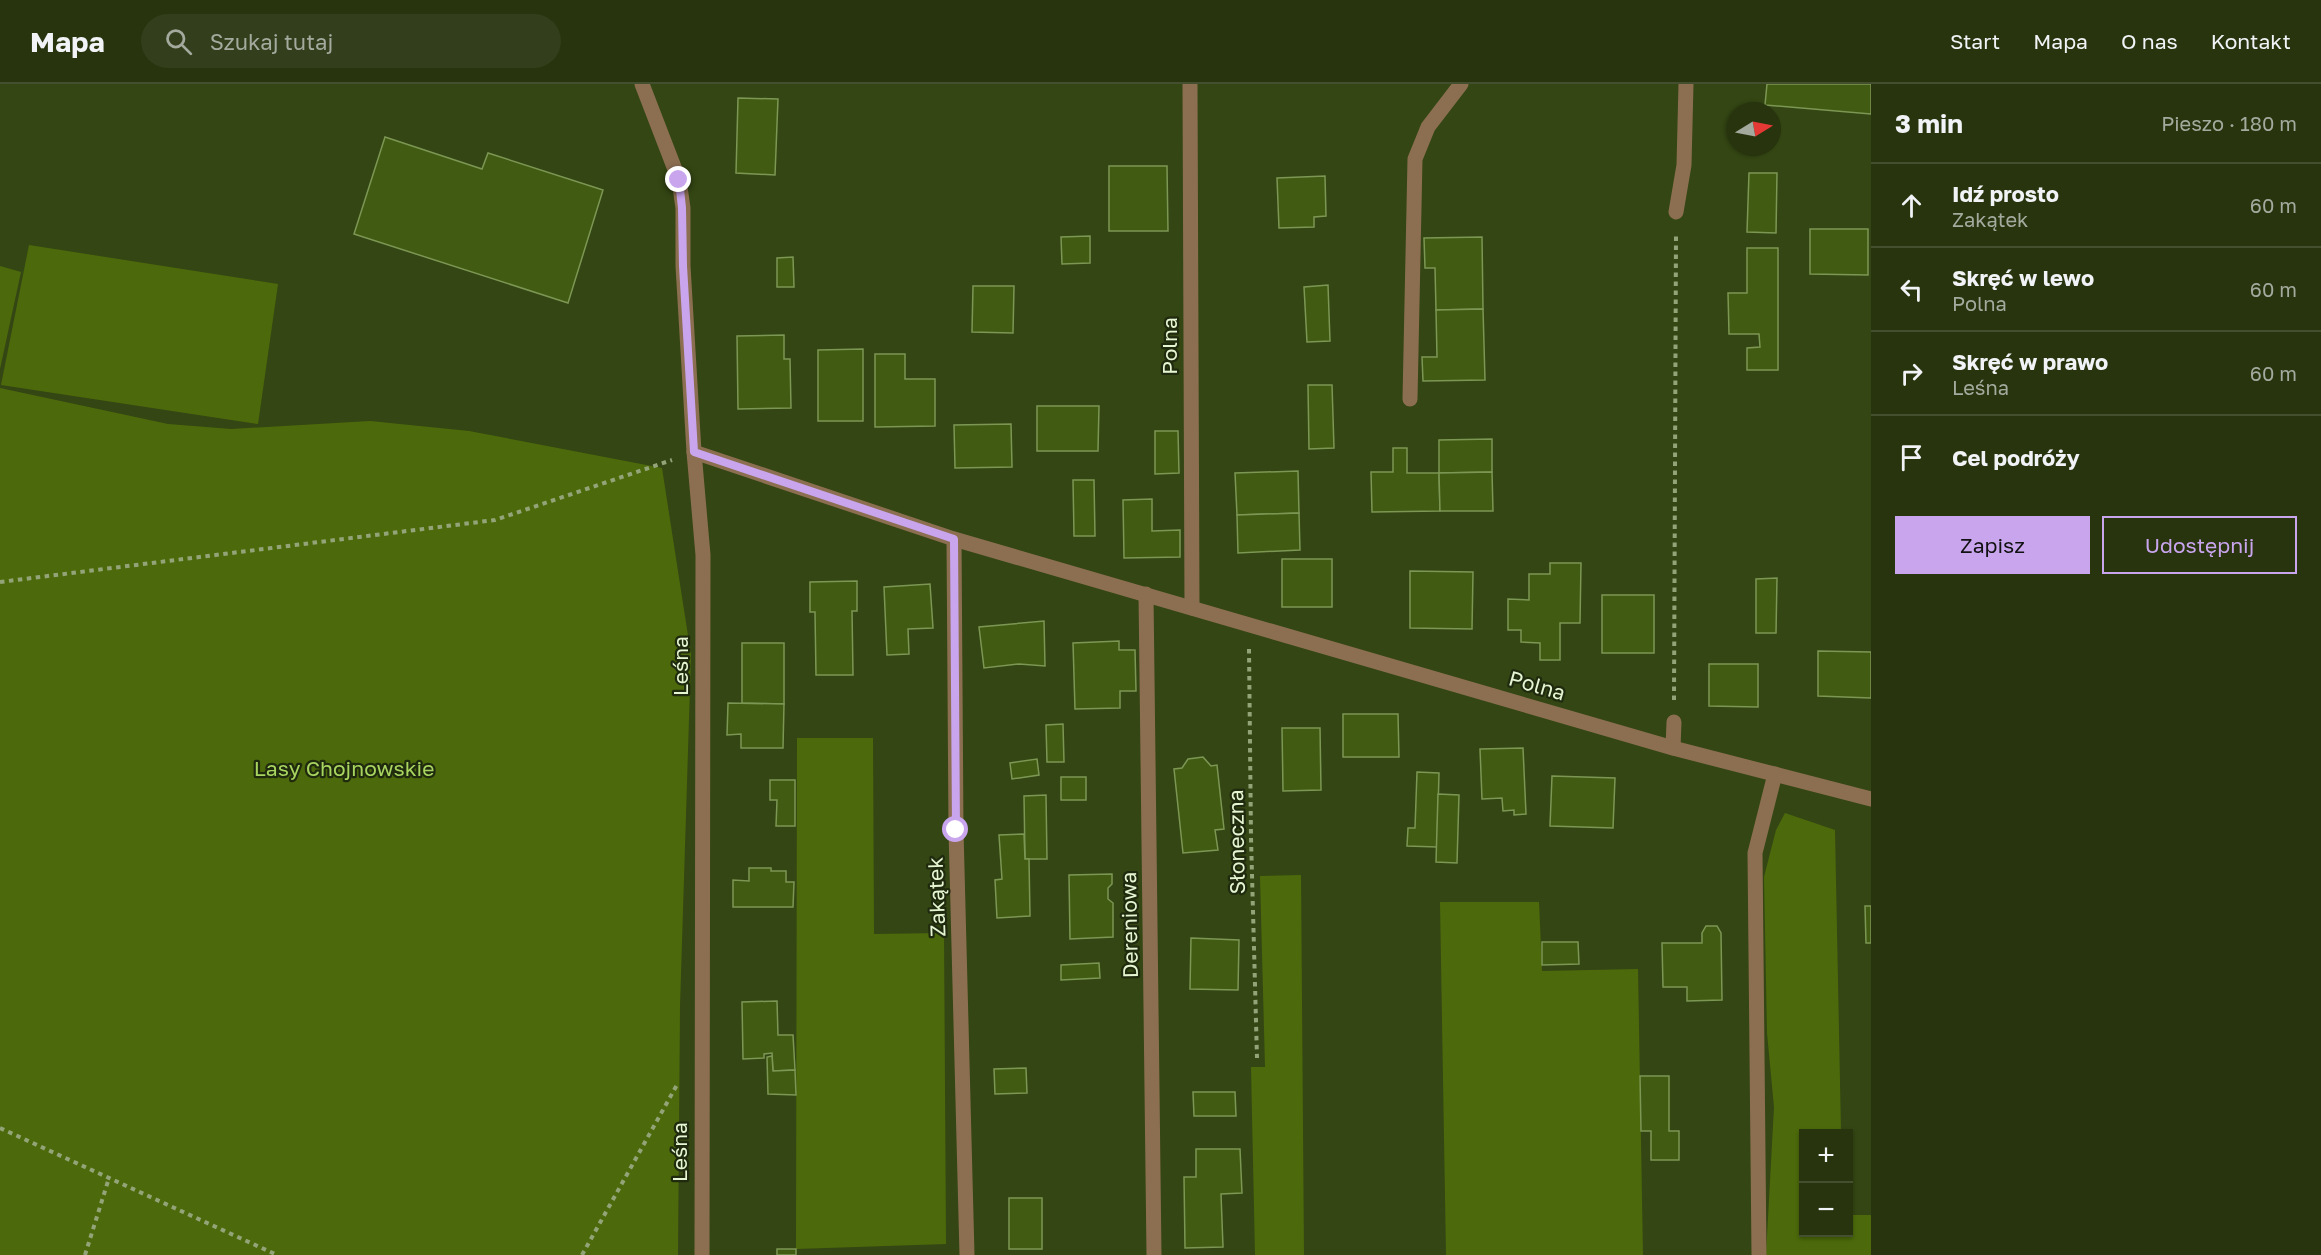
<!DOCTYPE html>
<html lang="pl">
<head>
<meta charset="utf-8">
<style>
	:root { --surface:#27340e; --page:#333f1c; --text:#f1f3f6; --muted:#a4aa9e; --line:#434f2e; --accent:#c9a5ee }
	body { margin:0; font-family:"Golos Text",sans-serif; background:var(--page); color:var(--text) }
	.controls { position:absolute; right:18px; bottom:18px; display:grid; overflow:hidden; border-radius:0px; box-shadow:0 2px 4px #0004 }
	.controls button { width:54px; height:54px; display:grid; place-items:center; padding:0; border:0; border-bottom:2px solid var(--line); background:var(--surface); color:var(--text); font:30px sans-serif }
	.compass { position:absolute; left:1727px; top:18px; width:54px; height:54px; border-radius:50%; background:var(--surface); box-shadow:0 2px 4px #0004; rotate:80deg }
	.stop { position:absolute; width:18px; height:18px; margin:-14px; border:4px solid #c9a5ee; border-radius:50%; background:#fff }
	.stop.end { background:#c9a5ee; border-color:#fff; box-shadow:0 2px 6px #0008 }
	.list { margin:0; padding:0; list-style:none }
	h2 { display:flex; justify-content:space-between; align-items:center; height:78px; margin:0; padding:0 24px; font-size:26px }
	h2 small { font-size:20px; font-weight:400; color:var(--muted) }
	.list li { display:grid; grid-template-columns:39px 1fr auto; gap:18px; align-items:center; box-sizing:border-box; height:84px; padding:0 24px; border-top:2px solid var(--line) }
	.list b { display:block; font-size:22px; white-space:nowrap }
	.list p { margin:0; font-size:20px; white-space:nowrap; color:var(--muted) }
	.list em { font-size:20px; font-style:normal; color:var(--muted) }
	.actions { display:flex; gap:12px; padding:18px 24px }
	.actions a { flex:1; padding:14px 0; border:2px solid var(--accent); border-radius:0px; text-align:center; font-size:21px; color:var(--accent) }
	.actions .main { background:var(--accent); color:#111 }
	.icon { flex:none; width:33px; height:33px; fill:none; stroke:currentColor; stroke-width:2; stroke-linecap:round; stroke-linejoin:round }
	.map { position:relative; flex:none; width:1871px; height:1171px; overflow:hidden }
	header { display:flex; align-items:center; gap:36px; box-sizing:border-box; height:84px; padding:0 30px; background:var(--surface); border-bottom:2px solid var(--line) }
	header strong { font-size:28px }
	nav { display:flex; gap:33px; margin-inline-start:auto; font-size:21px }
	.search { width:420px; height:54px; background:var(--page); display:flex; align-items:center; gap:15px; box-sizing:border-box; padding:0 21px; border-radius:33px; color:var(--muted); font-size:22px }
	main { display:flex }
	aside { flex:1; background:var(--surface) }
	.map>svg:first-child { display:block }
	.green { fill:#4c6a0b }
	.building { fill:#425b13; stroke:#7c9754; stroke-width:1.5 }
	.lines { fill:none; stroke-linecap:round; stroke-linejoin:round }
	.path { stroke:#93a479; stroke-width:4; stroke-dasharray:4.5 4.5; stroke-linecap:butt }
	.lane { stroke:#8c6f51; stroke-width:15 }
	.street { stroke:#8c6f51; stroke-width:15 }
	.route { stroke:#c9a5ee; stroke-width:8 }
	.labels { text-anchor:middle; stroke-width:4.5; stroke-linejoin:round; paint-order:stroke }
	.street-label { font-size:21px; fill:#e6f6d3; stroke:#1f2a0e }
	.park-label { font-size:21px; fill:#a8d55f; stroke:#1f2a0e }
</style>
</head>
<body>
<header>
<strong>Mapa</strong>
<div class="search"><svg class="icon" aria-label="search" viewBox="0 0 24 24"><circle cx="10" cy="10" r="6"/><path d="M15 15l6 6"/></svg>Szukaj tutaj</div>
<nav><a>Start</a><a>Mapa</a><a>O nas</a><a>Kontakt</a></nav>
</header>
<main>
<div class="map">
<svg width="1871" height="1171" viewBox="0 0 1871 1171">
	<rect width="100%" height="100%" fill="#344613"/>
	<g class="green">
		<path d="M29 161 278 200 258 340 1 301Z"/>
		<path d="M0 182 21 188 0 285Z"/>
		<path d="M0 304 168 340 231 345 370 337 469 347 662 384 691 571 680 922 678 1171H0Z"/>
		<path d="M797 654H873L874 850 944 849 946 1160 796 1165Z"/>
		<path d="M1785 729 1835 746 1841 1049 1804 1050V1148H1848L1849 1131H1871V1171H1766L1774 1023 1767 949 1764 793 1776 746Z"/>
		<path d="M1301 791 1304 1171H1255L1251 983H1265L1260 792Z"/>
		<path d="M1440 818H1539L1542 887 1638 885 1643 1171H1446Z"/>
	</g>
	<g class="building">
		<path d="M1767 0H1871V30L1765 21Z"/>
		<path d="M738 14 778 15 775 91 736 89Z"/>
		<path d="M385 53 482 85 488 69 603 106 568 219 354 150Z"/>
		<path d="M1109 82H1167L1168 147H1109Z"/>
		<path d="M1749 89H1777L1776 149 1747 148Z"/>
		<path d="M1325 92 1326 132 1314 133V143L1279 144 1277 94Z"/>
		<path d="M1810 145H1868V191L1810 190Z"/>
		<path d="M1090 152V179L1062 180 1061 153Z"/>
		<path d="M1482 153 1483 225 1436 226 1435 184H1425L1424 154Z"/>
		<path d="M1747 164H1778V286H1747V264L1760 263 1759 250H1729L1728 209H1747Z"/>
		<path d="M793 173 794 203H777V174Z"/>
		<path d="M1328 201 1330 257 1307 258 1304 203Z"/>
		<path d="M973 202H1014L1013 249 972 248Z"/>
		<path d="M1483 225 1485 296 1423 297 1422 273H1437L1436 226Z"/>
		<path d="M784 251V275H790L791 324 738 325 737 252Z"/>
		<path d="M863 265V337H818V266Z"/>
		<path d="M875 270H905V295H935V342L875 343Z"/>
		<path d="M1308 301H1332L1334 364 1309 365Z"/>
		<path d="M1037 322H1099L1098 367H1037Z"/>
		<path d="M1011 340 1012 383 955 384 954 341Z"/>
		<path d="M1155 347H1178L1179 389 1155 390Z"/>
		<path d="M1492 355V388L1439 389V356Z"/>
		<path d="M1393 364H1407V389H1439L1440 427 1372 428 1371 388H1393Z"/>
		<path d="M1298 387 1299 429 1237 431 1235 389Z"/>
		<path d="M1492 388 1493 427H1440L1439 389Z"/>
		<path d="M1073 396H1094L1095 452H1074Z"/>
		<path d="M1152 415V447L1180 446V473L1124 474 1123 416Z"/>
		<path d="M1299 429 1300 466 1238 469 1237 431Z"/>
		<rect x="1282" y="475" width="50" height="48"/>
		<path d="M1550 479H1581L1580 539H1560V576H1540V559L1521 558V546H1508V515L1529 516V490H1550Z"/>
		<path d="M1410 487 1473 488 1472 545 1410 544Z"/>
		<path d="M1777 494 1776 549H1756V495Z"/>
		<path d="M857 497V527H852L853 591H816L815 528H810V498Z"/>
		<path d="M930 500 933 544 908 545 909 570 887 571 884 503Z"/>
		<rect x="1602" y="511" width="52" height="58"/>
		<path d="M1044 537 1045 582 1019 580 984 584 979 543Z"/>
		<path d="M1119 557V566H1135L1136 607H1120V624L1075 625 1073 559Z"/>
		<path d="M742 559H784V620L742 619Z"/>
		<path d="M1818 567 1871 568V614L1818 612Z"/>
		<path d="M1709 580H1758V623L1709 622Z"/>
		<path d="M728 619 784 620 783 664H741V650L727 651Z"/>
		<path d="M1343 630H1398L1399 673H1343Z"/>
		<path d="M1063 640 1064 678H1047L1046 641Z"/>
		<path d="M1282 644H1320L1321 706 1283 707Z"/>
		<path d="M1523 664 1526 730 1514 731V726L1503 727 1502 714 1482 715 1480 665Z"/>
		<path d="M1203 673 1211 682 1217 681 1224 745 1215 746 1218 766 1183 769 1174 685 1182 684 1188 675Z"/>
		<path d="M1037 675 1039 691 1012 695 1010 679Z"/>
		<path d="M1417 688 1439 689 1437 763 1407 762 1408 744H1415Z"/>
		<path d="M1552 692 1615 694 1613 744 1550 742Z"/>
		<rect x="1061" y="693" width="25" height="23"/>
		<path d="M770 696H795V742H776L777 716H770Z"/>
		<path d="M1438 710 1459 711 1457 779 1436 778Z"/>
		<path d="M1046 711 1047 775H1025L1024 712Z"/>
		<path d="M1024 750 1025 775H1029L1030 832 997 834 995 796 1002 795 999 751Z"/>
		<path d="M749 784H771V787H786V798H794L793 823H733V796L749 797Z"/>
		<path d="M1112 790V800L1108 804V815L1113 819V853L1070 855 1069 791Z"/>
		<path d="M1865 822H1871V859H1866Z"/>
		<path d="M1706 842H1717L1721 849 1722 916 1687 917V903H1663L1662 859H1702V849Z"/>
		<path d="M1191 854 1239 856 1238 906 1190 905Z"/>
		<path d="M1542 858H1578L1579 880 1542 881Z"/>
		<path d="M1099 879 1100 894 1061 896V881Z"/>
		<path d="M777 917 778 951H793L795 986 773 987 772 969 764 970V974L743 975 742 918Z"/>
		<path d="M772 972 773 987 795 986 796 1011 768 1010 767 973Z"/>
		<path d="M1026 984 1027 1009 995 1010 994 985Z"/>
		<path d="M1640 992H1669V1047H1679V1076H1651V1047H1641Z"/>
		<path d="M1193 1008H1235L1236 1032H1194Z"/>
		<path d="M1196 1065H1240L1242 1109 1221 1110 1223 1163 1185 1164 1184 1093H1196Z"/>
		<rect x="1009" y="1114" width="33" height="51"/>
		<rect x="777" y="1165" width="19" height="6"/>
	</g>
	<g class="lines">
		<g class="path">
			<path d="M0 498 495 436 672 376"/>
			<path d="M1249 565 1251 754 1257 974"/>
			<path d="M1674 616 1676 150"/>
			<path d="M0 1044 277 1171"/>
			<path d="M85 1171 109 1094"/>
			<path d="M582 1171 678 999"/>
		</g>
		<g class="lane">
			<path d="M1676 128 1684 81 1686 0"/>
			<path d="M1410 315 1415 75 1428 43 1461 0"/>
			<path d="M1673 664 1674 638"/>
			<path d="M1759 1171 1755 769 1775 690"/>
		</g>
		<g class="street">
			<path d="M642 0 679 96 683 124V182L694 368 703 471 702 1171"/>
			<path d="M1190 0 1192 524"/>
			<path d="M694 368 954 455 1673 664 1871 715"/>
			<path d="M954 455 956 746 967 1171"/>
			<path d="M1146 510 1154 1171"/>
		</g>
	</g>
	<g class="lines">
		<path class="route" d="M679 96 682 124 683 182 694 368 954 455 956 746"/>
	</g>
	<g class="labels">
		<g class="street-label">
			<text transform="translate(1170 262) rotate(-90)" y="7">Polna</text>
			<text transform="translate(681 582) rotate(-90)" y="7">Leśna</text>
			<text transform="translate(1537 602) rotate(16)" y="7">Polna</text>
			<text transform="translate(1237 758) rotate(-91)" y="7">Słoneczna</text>
			<text transform="translate(937 813) rotate(-92)" y="7">Zakątek</text>
			<text transform="translate(1130 841) rotate(-91)" y="7">Dereniowa</text>
			<text transform="translate(680 1068) rotate(-90)" y="7">Leśna</text>
		</g>
		<g class="park-label">
			<text x="344" y="692">Lasy Chojnowskie</text>
		</g>
	</g>
</svg>
<div class="controls">
<button>+</button>
<button>−</button>
</div>
<svg class="compass" viewBox="-18 -18 36 36"><path d="M0-13l5 13h-10z" fill="#e53935"/><path d="M0 13l5-13h-10z" fill="#a4aa9e"/></svg>
<div class="stop" style="left:956px;top:746px"></div>
<div class="stop end" style="left:679px;top:96px"></div>
</div>
<aside>
<h2>3 min<small>Pieszo · 180 m</small></h2>
<ul class="list">
<li><svg class="icon" aria-label="ahead" viewBox="0 0 24 24"><path d="M12 20V5M6 11l6-6 6 6"/></svg><div><b>Idź prosto</b><p>Zakątek</p></div><em>60 m</em></li>
<li><svg class="icon" aria-label="left" viewBox="0 0 24 24"><path d="M17 20v-9H6M10 6l-5 5 5 5"/></svg><div><b>Skręć w lewo</b><p>Polna</p></div><em>60 m</em></li>
<li><svg class="icon" aria-label="right" viewBox="0 0 24 24"><path d="M7 20v-9h11M14 6l5 5-5 5"/></svg><div><b>Skręć w prawo</b><p>Leśna</p></div><em>60 m</em></li>
<li><svg class="icon" aria-label="arrive" viewBox="0 0 24 24"><path d="M6 21V4h12l-3 4 3 4H6"/></svg><div><b>Cel podróży</b></div></li>
</ul>
<div class="actions"><a class="main">Zapisz</a><a>Udostępnij</a></div>
</aside>
</main>
</body>
</html>
